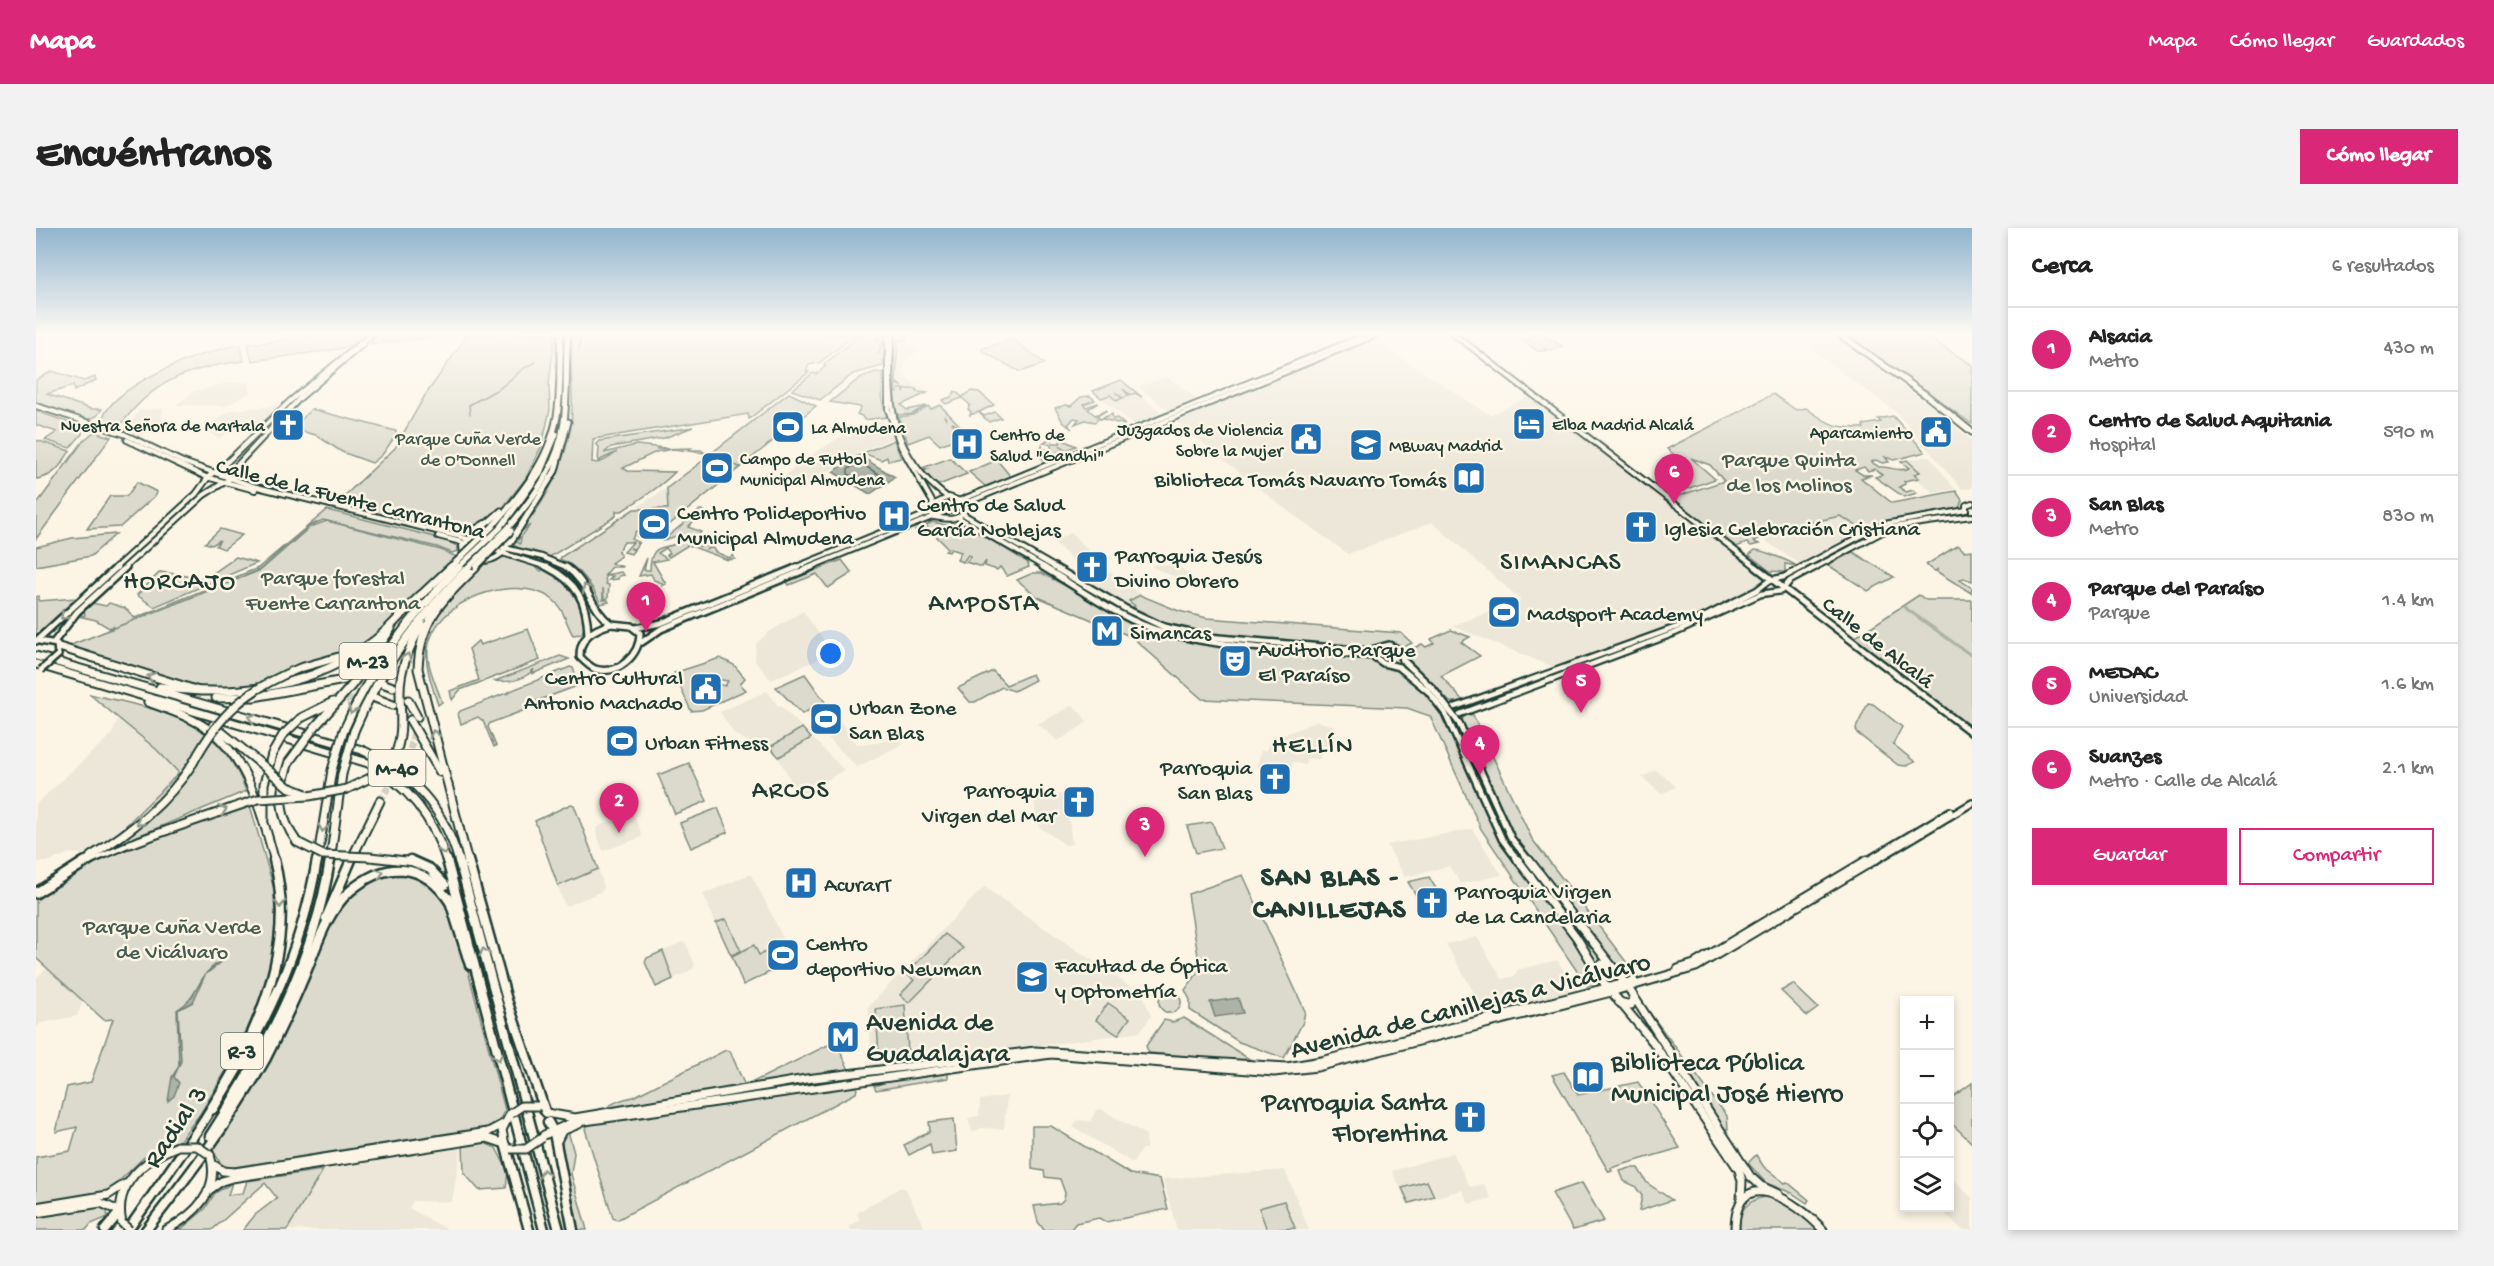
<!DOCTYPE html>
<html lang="es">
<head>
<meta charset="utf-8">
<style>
	:root { --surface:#fff; --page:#f2f2f2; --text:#222; --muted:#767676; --line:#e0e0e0; --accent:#db2777 }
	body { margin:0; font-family:"Gochi Hand",sans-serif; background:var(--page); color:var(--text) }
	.controls { position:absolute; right:18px; bottom:18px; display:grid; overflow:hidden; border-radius:0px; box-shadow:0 3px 9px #0003 }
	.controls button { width:54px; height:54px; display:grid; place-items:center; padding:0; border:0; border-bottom:2px solid var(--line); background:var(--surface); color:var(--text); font:30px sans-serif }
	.you { position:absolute; left:795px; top:426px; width:21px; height:21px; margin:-15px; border:4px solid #fff; border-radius:50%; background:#1a73e8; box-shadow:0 0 0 9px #1a73e833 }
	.badge { display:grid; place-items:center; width:39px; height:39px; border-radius:50%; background:var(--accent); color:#fff; font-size:20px; font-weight:700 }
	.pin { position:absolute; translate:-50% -50px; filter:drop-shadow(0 2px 3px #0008) }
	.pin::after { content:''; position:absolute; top:32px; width:21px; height:18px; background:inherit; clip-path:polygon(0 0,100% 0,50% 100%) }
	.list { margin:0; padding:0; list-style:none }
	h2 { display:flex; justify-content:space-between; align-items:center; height:78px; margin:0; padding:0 24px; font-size:26px }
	h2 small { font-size:20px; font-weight:400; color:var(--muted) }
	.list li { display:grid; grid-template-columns:39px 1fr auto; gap:18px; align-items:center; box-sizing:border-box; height:84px; padding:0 24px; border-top:2px solid var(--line) }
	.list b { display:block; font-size:22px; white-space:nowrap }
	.list p { margin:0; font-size:20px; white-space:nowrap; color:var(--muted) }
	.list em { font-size:20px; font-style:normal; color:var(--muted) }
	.actions { display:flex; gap:12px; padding:18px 24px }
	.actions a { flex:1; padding:14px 0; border:2px solid var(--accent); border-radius:0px; text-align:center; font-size:21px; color:var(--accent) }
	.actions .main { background:var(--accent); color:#fff }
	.icon { flex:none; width:33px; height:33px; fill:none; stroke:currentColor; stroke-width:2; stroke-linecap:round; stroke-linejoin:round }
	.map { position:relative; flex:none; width:1936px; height:1002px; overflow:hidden; border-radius:0px }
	header { display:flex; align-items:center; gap:36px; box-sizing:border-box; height:84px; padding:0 30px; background:var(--accent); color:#fff }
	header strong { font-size:28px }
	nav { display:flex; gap:33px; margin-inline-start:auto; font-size:21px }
	.intro { display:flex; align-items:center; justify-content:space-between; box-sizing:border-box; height:144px; padding:0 36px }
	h1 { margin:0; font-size:42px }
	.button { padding:15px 27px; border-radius:0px; background:var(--accent); color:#fff; font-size:21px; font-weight:700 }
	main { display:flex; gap:36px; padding:0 36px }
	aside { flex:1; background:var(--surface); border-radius:0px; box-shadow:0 3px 9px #0003 }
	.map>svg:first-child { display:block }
	.built { fill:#ece7d8 }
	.green { fill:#dcdacc; stroke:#7e8c80; stroke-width:1.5; fill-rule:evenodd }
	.water { fill:#aeb3a7; stroke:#758479; stroke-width:1.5 }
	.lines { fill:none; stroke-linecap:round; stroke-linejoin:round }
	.shore { stroke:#586c62; stroke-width:1.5 }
	.stream { stroke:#758479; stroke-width:1.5 }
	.canal { stroke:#aeb3a7; stroke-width:3 }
	.motorway-tunnel { stroke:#d0d0c2; stroke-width:7; stroke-dasharray:7 3; stroke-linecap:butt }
	.secondary-far2-casing { stroke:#1f3d34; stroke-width:8 }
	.secondary-far1-casing { stroke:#1f3d34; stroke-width:9 }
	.secondary-casing { stroke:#1f3d34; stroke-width:10 }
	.primary-far2-casing { stroke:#1f3d34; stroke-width:8 }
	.primary-far1-casing { stroke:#1f3d34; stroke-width:10 }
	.primary-casing { stroke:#1f3d34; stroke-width:11 }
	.motorway-far2-casing { stroke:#1f3d34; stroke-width:9 }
	.motorway-far1-casing { stroke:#1f3d34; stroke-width:11 }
	.motorway-casing { stroke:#1f3d34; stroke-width:13 }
	.secondary-far2 { stroke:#fcf5e5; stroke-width:4 }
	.secondary-far1 { stroke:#fcf5e5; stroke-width:4.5 }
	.secondary { stroke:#fcf5e5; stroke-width:5 }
	.primary-far2 { stroke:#fcf5e5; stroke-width:4 }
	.primary-far1 { stroke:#fcf5e5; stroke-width:5 }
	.primary { stroke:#fcf5e5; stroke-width:7 }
	.motorway-far2 { stroke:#fcf5e5; stroke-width:5 }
	.motorway-far1 { stroke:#fcf5e5; stroke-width:7 }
	.motorway { stroke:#fcf5e5; stroke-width:8 }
	.primary-bridge-far1-casing { stroke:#1f3d34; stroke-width:10; stroke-linecap:butt }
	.primary-bridge-casing { stroke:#1f3d34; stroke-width:11; stroke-linecap:butt }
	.motorway-bridge-far1-casing { stroke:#1f3d34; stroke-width:9; stroke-linecap:butt }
	.motorway-bridge-casing { stroke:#1f3d34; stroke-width:11; stroke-linecap:butt }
	.primary-bridge-far1 { stroke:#fcf5e5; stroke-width:5 }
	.primary-bridge { stroke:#fcf5e5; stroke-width:7 }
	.motorway-bridge-far1 { stroke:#fcf5e5; stroke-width:5 }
	.motorway-bridge { stroke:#fcf5e5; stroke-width:7 }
	.oneway { stroke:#8e998c }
	.labels { text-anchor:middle; stroke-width:5; stroke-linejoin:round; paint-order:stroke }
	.far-poi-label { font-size:18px; fill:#1f3d34; stroke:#fcf5e5; text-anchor:start }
	.far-park-label { font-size:18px; fill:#455c52; stroke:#fcf5e5 }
	.shield { fill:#fcf5e5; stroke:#617469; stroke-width:1.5 }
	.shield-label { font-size:21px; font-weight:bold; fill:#1f3d34 }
	.park-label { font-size:22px; fill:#455c52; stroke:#fcf5e5 }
	.poi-label { font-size:22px; fill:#1f3d34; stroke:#fcf5e5; text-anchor:start }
	.street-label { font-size:22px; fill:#1f3d34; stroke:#fcf5e5 }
	.quarter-label { font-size:26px; letter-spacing:1.5px; fill:#1f3d34; stroke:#fcf5e5 }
	.near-street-label { font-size:27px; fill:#1f3d34; stroke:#fcf5e5 }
	.near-poi-label { font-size:27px; fill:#1f3d34; stroke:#fcf5e5; text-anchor:start }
	.district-label { font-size:28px; font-weight:bold; letter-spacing:1.5px; fill:#1f3d34; stroke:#fcf5e5 }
</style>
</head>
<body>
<header>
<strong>Mapa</strong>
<nav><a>Mapa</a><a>Cómo llegar</a><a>Guardados</a></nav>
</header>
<div class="intro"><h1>Encuéntranos</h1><a class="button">Cómo llegar</a></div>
<main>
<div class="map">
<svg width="1936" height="1002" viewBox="0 0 1936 1002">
	<rect width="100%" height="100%" fill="#fcf5e5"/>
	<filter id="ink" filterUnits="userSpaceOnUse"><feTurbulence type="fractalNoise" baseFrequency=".0167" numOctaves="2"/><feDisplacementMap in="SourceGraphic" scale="12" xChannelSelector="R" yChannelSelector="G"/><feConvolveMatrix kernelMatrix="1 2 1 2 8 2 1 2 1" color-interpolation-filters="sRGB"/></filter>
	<g filter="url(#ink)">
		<g class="built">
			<path d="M1754 106H1795L1899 181 1936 213V260L1926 261 1860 184Z"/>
			<path d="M1341 110 1362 128 1454 187 1494 168 1734 352 1676 386 1520 440 1416 398 1485 372 1396 294 1312 326 1248 280 1137 191Z"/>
			<path d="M862 111 885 121 868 134 867 148 891 164 859 165Z"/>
			<path d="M1131 149 1162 172 1133 183 1103 159Z"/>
			<path d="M190 155 213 154 214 165 190 178 140 177 157 164Z"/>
			<path d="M1094 159 1127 186 1099 197 1065 170Z"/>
			<path d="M240 178 243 180 226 198 209 195 183 210 171 204 187 194H176L196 182Z"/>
			<path d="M103 182 127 181 126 189 129 193 102 209 94 204 92 199Z"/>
			<path d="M846 192 858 210 827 222 769 258 747 250 771 230 809 206Z"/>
			<path d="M1893 228 1919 261 1898 265 1882 252 1884 251 1877 246 1882 241 1871 232Z"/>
			<path d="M631 260 632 281H598Z"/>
			<path d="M1804 288 1827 303 1764 336 1725 310 1759 298Z"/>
			<path d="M1035 305 1061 331 1044 339 1017 313Z"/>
			<path d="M1118 336 1143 338 1163 355 1155 359 1137 352 1139 349 1116 339Z"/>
			<path d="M1075 344 1092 357 1110 371 1094 380 1053 354Z"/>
			<path d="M767 383 797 425 735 452 719 433 720 416 733 404Z"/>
			<path d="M731 463 742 478 744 477 808 542 778 559 771 572H765L741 527 699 507 684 484Z"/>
			<path d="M792 477 821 516 842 515 860 507 867 516 821 539 770 488Z"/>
			<path d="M1037 477 1052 494 1022 513 1002 496Z"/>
			<path d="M82 491 101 503 143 545 80 606 49 627 34 625 11 634H0V576L76 506Z"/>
			<path d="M1281 493 1298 498 1295 513 1304 515 1302 525 1287 523 1283 531 1271 530 1269 537 1257 534 1255 542 1249 540 1248 545 1221 539 1225 522 1230 523 1233 513Z"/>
			<path d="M1620 542 1635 554 1640 559 1625 566 1606 549Z"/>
			<path d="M1030 566 1036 616 1029 617 1002 598 997 568Z"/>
			<path d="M594 585 598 588 606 607 604 610 567 623 560 604 561 599Z"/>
			<path d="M1436 601 1466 647 1425 656 1413 638 1369 649 1351 617Z"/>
			<path d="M562 641 568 659 566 663 531 678 528 676 522 658Z"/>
			<path d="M712 647H715L727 669 756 729 755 734 707 757 667 666Z"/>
			<path d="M948 659 1107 767 1115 788 1104 804 836 841 832 779Z"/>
			<path d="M1441 709 1466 751 1479 748 1481 742 1521 732 1542 764 1451 787 1410 716Z"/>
			<path d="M647 714 650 715 659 737 657 741 637 751 627 723Z"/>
			<path d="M11 740 47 773 41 788 5 795 0 800V750Z"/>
			<path d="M971 868 968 901 945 900 936 904 932 890 943 888 944 872Z"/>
			<path d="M1065 881 1110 907V921H1106L1097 935 1037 899 1041 892 1055 893 1059 883Z"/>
			<path d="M425 920 416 974 377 973 373 980 412 1002H251L287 942Z"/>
			<path d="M1417 925 1434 959 1448 956 1455 970 1433 976 1426 962 1372 977 1356 943Z"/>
			<path d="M1249 942 1273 1002H1141L1127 951Z"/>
			<path d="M1914 948 1936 970V1002H1926L1904 980H1914Z"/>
			<path d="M865 959 870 961 889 1002H815L813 998 823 992 821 985Z"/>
		</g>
		<g class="green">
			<path d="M250 106H266L267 109 285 106 331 107 313 118 302 121 216 133 212 116 248 112Z"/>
			<path d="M341 106H519L513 156 514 182 506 217 490 250 465 282 436 302 417 304 301 275 359 220 388 169 431 108 426 106 334 116Z"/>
			<path d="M536 106H544L543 122 545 106H820L783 135 773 137 770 143 773 144 713 191 712 186 557 211 556 234C565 237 574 229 581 224L562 233 563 219 560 216 563 213 657 199 628 210 575 219 568 225 600 217 629 220 620 221 655 220 652 222H665L669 225 637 221 620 224 587 240 592 243 639 244C624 259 606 270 586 283H580V288L512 330 487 323 477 316 480 309H484L481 314 484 316 485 309 494 297 481 307C511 274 535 225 536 181 537 156 533 132 536 106Z"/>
			<path d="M826 106H849L848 114 842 111 846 110 840 111 845 119 842 127 846 115H848L847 138 817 146 784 172 756 162 777 145 780 146 790 138 787 137Z"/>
			<path d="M859 106H873L868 113 862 112 860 154 867 159 860 156 859 164H862V161H868V165L870 161H880L881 164 891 165 865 177 871 182 890 178 876 186 862 187 859 181 858 114 856 145 857 112 860 111Z"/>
			<path d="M1496 106H1505L1526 118 1517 122 1508 121 1510 123H1502L1487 113 1492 111 1499 114 1493 110 1498 108Z"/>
			<path d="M1810 106H1887L1936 137V196Z"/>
			<path d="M977 111 1008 135V136L984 144 946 123 947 120Z"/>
			<path d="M204 117 208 133C151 140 115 153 82 201L64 197C73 156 166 123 204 117Z"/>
			<path d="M16 143 48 153 59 149 60 152 38 163 37 158 11 166 55 181H66L61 188 51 192 0 174V152Z"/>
			<path d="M839 144 847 145 846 171 851 189 828 192 826 188 821 186 825 179 794 174 824 150Z"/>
			<path d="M1085 152 1106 169 1099 165 1095 167 1087 161 1093 168 1087 170 1079 164 1086 170 1081 173 1074 167 1065 170 1057 163Z"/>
			<path d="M919 163 926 169 935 163 943 164 958 177 943 184 948 188 959 184 965 190 953 194 942 184 934 187 935 184 932 181 934 177 926 170 910 176 906 172 915 169Z"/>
			<path d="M753 165 780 178 618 309 602 308 606 306 600 303 596 311 604 315H600L602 316 598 321 594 320 598 322 595 326 588 324 597 314H588L582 324 585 328 575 335 587 339H576L569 347 585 344 588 347 583 348 582 351 573 352 577 348H569L570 356 573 357 572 370 568 371 567 360V372H572L573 374 565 376C555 356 546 341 524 331L525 329 598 281H632L631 260 673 228 704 239 673 227Z"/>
			<path d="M1737 166 1760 182 1770 180C1793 197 1800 200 1828 200L1827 197 1845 194 1842 191 1857 188 1889 224 1858 232 1849 229 1853 234 1846 235 1840 232 1835 234 1843 239C1853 238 1865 245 1873 240L1865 234 1871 232 1884 244 1878 246 1883 250 1868 253 1869 256 1863 259 1870 264 1877 262 1881 265 1868 269 1839 249 1846 247 1839 241 1832 243 1828 239 1819 242 1827 247H1836L1825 250 1856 275 1920 263 1926 272 1923 280 1849 293 1829 303 1804 288 1759 298 1717 313 1723 316 1715 318 1711 315 1700 319 1636 270 1688 253 1674 237 1655 230 1679 251 1637 266 1619 252 1654 240 1631 221Z"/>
			<path d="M1054 168 1059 172 1048 176 1050 179 1062 175 1052 181 1059 187 1071 182 1061 188 1064 191 1076 186 1077 191 1081 190 1089 197 1063 190 1059 194 1049 192 1039 196 1043 191 1038 190 1032 197 1036 201 1027 194 1019 180 1030 177 1035 178 1045 169Z"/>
			<path d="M904 177 932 206 904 217 893 207 872 215 863 189 877 187 892 178 895 181Z"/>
			<path d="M275 181 360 203V207L346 227 336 235 306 224 280 207 257 201Z"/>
			<path d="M0 183 46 199V206L34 220 9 212 21 204 0 197Z"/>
			<path d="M58 204 75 209 0 311V277L48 212Z"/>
			<path d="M1015 209 1017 215H1024L1025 211 1040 218 1030 222 1024 217 1028 222 1020 225 1023 228 1017 231 1007 223 1005 225 1013 233 1009 234 1001 225 1006 218 1007 221 1015 222V216L1007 215Z"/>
			<path d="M0 212 34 223C25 237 18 249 0 251Z"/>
			<path d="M858 212 865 230 852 233 851 229 845 232 827 225Z"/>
			<path d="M914 230 931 246 900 258 888 243 892 241 886 240Z"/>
			<path d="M961 232 975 249 950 259 933 244Z"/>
			<path d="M101 254 121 264 120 267 84 299 51 301 74 268H91Z"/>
			<path d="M291 282 407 311 421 318 422 323 416 325 401 319 287 292 273 298 223 342 78 401H74L78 398 73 400 60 392 42 388 45 385 46 388 49 387 48 382 56 375 70 378 73 375 89 380 99 390 222 340Z"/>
			<path d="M664 282 668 283 652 299 665 304 655 315 659 316 663 312 665 315 663 318H674L671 321 677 320 679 324 694 330 697 327 699 331 692 332 652 317 633 329 631 327 634 325 630 320 622 325 631 331 617 334 630 356 626 358V355L618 352 615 346 603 348 611 330 608 342H614C615 313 627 323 644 314L645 310 640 308 626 313Z"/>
			<path d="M291 293 405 322 421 329 335 412 308 424 250 441 222 457 187 462 167 461 30 419 225 342 274 299Z"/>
			<path d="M897 294 909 297 927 295 991 334 993 339 971 348 964 339 961 342 949 338 950 333 946 339 930 334 935 328 932 327 927 334 921 332 925 324 915 321 913 324 909 323 912 320 891 299 881 303 879 302Z"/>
			<path d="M184 301 206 307 188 321 180 318 184 312 176 317 169 315Z"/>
			<path d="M80 306 55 328 0 338V319L36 310Z"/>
			<path d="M1922 317 1928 323 1936 322V353L1927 350 1924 352 1936 360 1935 365 1900 343 1902 341 1899 343 1890 337Z"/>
			<path d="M1719 322C1727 322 1755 334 1761 338L1749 336V344L1734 343 1713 327Z"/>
			<path d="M1817 324 1858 349 1832 363 1792 337Z"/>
			<path d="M200 329 221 335 118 379 101 367 124 344C173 349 158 360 200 329Z"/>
			<path d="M469 329 501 337 499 339 505 343 511 341C527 351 560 386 545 406L537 407C530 396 528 380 516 371 479 344 397 372 392 421 390 437 401 459 406 474L402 477C395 454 384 428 395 404H391L403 381 442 340 450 335Z"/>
			<path d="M806 332 816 345 792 360 781 346 753 357 750 353Z"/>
			<path d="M997 345H1005L1085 387 1099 378 1093 373 1104 367 1143 383 1171 390 1365 405 1376 415 1366 420 1370 434 1400 461 1425 493 1430 486 1437 487 1496 611 1601 748 1582 752 1584 755 1574 758 1573 755 1575 753 1551 758 1445 601 1394 488 1371 480 1166 471 1096 409 1002 369 981 352Z"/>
			<path d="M47 365 43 370 0 410V369L3 368V373L41 370Z"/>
			<path d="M1883 367 1890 372H1936V498L1930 496 1818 410Z"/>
			<path d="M492 401 504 432 424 462 416 472 414 463 443 452 433 421 442 413 444 417Z"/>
			<path d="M1415 402 1434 409 1425 414 1444 428 1405 448 1428 474H1414L1371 433 1370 424 1386 416 1390 419 1398 415 1395 411Z"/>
			<path d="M524 428 533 431 496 446 498 441C488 452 473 455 459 453Z"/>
			<path d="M684 430 698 437 709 450 704 456 710 462 666 482 655 483 638 445ZM664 448H680V451L692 453 689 458 677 455 680 468C675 476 666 477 659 471V464L674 455 662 453Z"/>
			<path d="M534 439 537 440 544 457 495 475 489 482 454 495 452 499 460 518 458 519 447 493 442 489 425 496 422 486 424 483 473 464 472 467 474 463Z"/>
			<path d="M957 443 970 457 996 446 999 452 978 463 966 459 939 474H934L922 460Z"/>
			<path d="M769 446 789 474 766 486 740 459Z"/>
			<path d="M53 466C122 482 183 488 210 563L63 624 143 545 120 521Z"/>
			<path d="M1832 475 1837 476 1866 499 1857 516 1879 534 1870 538 1862 537 1821 505 1820 500Z"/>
			<path d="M766 500 775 510 743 529 734 519Z"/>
			<path d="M653 535 671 573 639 586 622 547Z"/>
			<path d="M213 574 238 661 239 698 234 745 224 773 197 831 164 886 144 912 124 919 107 930 74 962 0 976V929L34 923 41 899 20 904 31 859 55 854 77 791 68 792 0 730V671L59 632Z"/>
			<path d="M535 576 538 577 562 641 522 658 499 593Z"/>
			<path d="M682 580 692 604 655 620 644 595Z"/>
			<path d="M1176 594 1186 620 1160 625 1151 598Z"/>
			<path d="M359 644 390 649 406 666 432 743 469 882 461 896 451 899 193 940 185 936 176 921 225 845 301 682 331 654Z"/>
			<path d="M1207 647 1269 783 1267 794 1248 830 1203 814 1154 782V772L1149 762 1161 746 1163 734 1152 666Z"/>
			<path d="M1393 649 1402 664 1381 669 1372 654Z"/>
			<path d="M690 691 705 723 695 727 680 695Z"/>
			<path d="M909 706 927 720 873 775 864 767 878 752 870 746Z"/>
			<path d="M718 717 723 727 734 722 742 740 707 757 696 728Z"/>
			<path d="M627 723 637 751 620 759 609 734 611 730Z"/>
			<path d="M1757 756 1782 780 1771 788 1745 763Z"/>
			<circle cx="1134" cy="774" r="11"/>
			<path d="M1072 775 1094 790 1082 807 1060 792Z"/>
			<path d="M869 777 872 824 843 828 840 781Z"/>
			<path d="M1608 777 1691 888 1692 901H1688Z"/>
			<path d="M1148 790 1218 834 1113 825 1110 818 1128 792 1137 794Z"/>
			<path d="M800 813 821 860 820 865 581 992 577 990 549 901C563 883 575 873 597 869L690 822 694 823 709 858Z"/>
			<path d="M1528 844 1542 867 1602 854 1644 920 1575 940 1576 943 1573 944 1516 847Z"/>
			<path d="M912 845V850L840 862 838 858 853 853Z"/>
			<path d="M1936 855V915L1914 894V871Z"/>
			<path d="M918 891 921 923 896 927 894 916 873 927 868 917 894 903 893 894Z"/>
			<path d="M996 898H1015L1094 946 1124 951 1132 981 1070 994 1063 990 1040 995 1035 1001 1008 1002 1002 994 998 978 1024 975 1028 971 1029 965 1024 951 1009 949 1008 943 996 941Z"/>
			<path d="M532 903 538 925 535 946 551 1002H542C536 977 521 933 525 909Z"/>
			<path d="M446 914 460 920 472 943 470 960 443 962 428 945 427 918Z"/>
			<path d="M1720 927 1728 939 1749 955 1751 954 1773 972 1771 975 1756 965 1730 955 1712 935Z"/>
			<path d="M1594 940H1602L1611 955 1636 972 1603 983 1606 968 1599 958 1588 953 1584 943Z"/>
			<path d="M287 942 251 1002H207L219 987 241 970 229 955 176 1002H144L169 981 179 965 196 955 192 967 207 965 211 953Z"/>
			<path d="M1391 953 1398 968 1373 975 1366 960Z"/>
			<path d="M1546 955 1568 993 1537 1002 1516 965Z"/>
			<path d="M1728 969C1751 972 1768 985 1782 1002H1704C1702 983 1710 973 1728 969Z"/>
			<path d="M1248 973 1259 1000 1231 1002 1223 980Z"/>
			<path d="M48 978 70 981 72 989 55 996 50 1002H0V989Z"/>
		</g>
		<g class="water">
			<path d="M823 227 824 228 859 249 834 266 797 244Z"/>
			<path d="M188 732 169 747 157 774 142 782 145 833 138 849 143 855 138 868 132 873 136 849 143 838 141 782C166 767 160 744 188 732Z"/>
			<path d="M1202 770 1207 785 1179 789 1174 774Z"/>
		</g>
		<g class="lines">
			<path class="shore" d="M824 235 844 247 845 252 833 258 812 246V241Z"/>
			<g class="stream">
				<path d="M434 186 433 177 464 160 488 140 500 134"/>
				<path d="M908 188 910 191"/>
				<path d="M916 195 923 199"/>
			</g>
			<path class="canal" d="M1868 379 1936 428"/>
			<g class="motorway-tunnel">
				<path d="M308 452 346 455"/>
				<path d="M300 473 339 470"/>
				<path d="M357 477 374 492"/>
				<path d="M344 573 374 523 381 489"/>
			</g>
			<g class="secondary-far2-casing">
				<g id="secondary-far2">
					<path d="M852 106V181L865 219 897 275"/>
					<path d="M856 106C850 171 854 227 911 269"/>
					<path d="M183 242 254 173 336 106"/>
					<path d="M197 246 200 238 264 170 327 116"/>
					<path d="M1930 282V277L1936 275"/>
					<path d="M1764 340 1848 296 1930 282"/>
					<path d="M1778 340 1856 299 1936 288"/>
				</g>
			</g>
			<g class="secondary-far1-casing">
				<g id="secondary-far1">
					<path d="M1419 479 1666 390 1721 362 1734 352 1748 349 1767 339"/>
					<path d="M1424 486 1639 405 1725 366 1745 363 1754 353 1780 339"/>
					<path d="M46 634 55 628"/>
					<path d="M52 634 94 616"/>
				</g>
			</g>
			<g class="secondary-casing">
				<g id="secondary">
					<path d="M0 663 48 632"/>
					<path d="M0 667 56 632"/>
				</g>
			</g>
			<g class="primary-far2-casing">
				<g id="primary-far2">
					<path d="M1417 106 1428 114"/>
					<path d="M1427 113 1722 340"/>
					<path d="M0 178 88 206 147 234 217 258 445 314"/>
					<path d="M91 212 170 249 219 262"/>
					<path d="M913 269 927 274 930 281C922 294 911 291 898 289L894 283 896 277Z"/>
					<path d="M927 286 1020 340"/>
					<path d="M923 290 1010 340"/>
					<path d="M460 302 473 311C469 333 444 339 427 327L426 318C435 307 446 303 460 302Z"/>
					<path d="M416 306 436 303 449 295"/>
					<path d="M402 308 440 318"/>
					<path d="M457 317 506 329 532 340"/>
					<path d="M454 321 514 340"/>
					<path d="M79 340 160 266 174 247 183 242H196L195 250 168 267 88 340"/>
					<path d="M758 340 1332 106"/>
					<path d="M772 340 1342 106"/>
				</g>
			</g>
			<g class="primary-far1-casing">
				<g id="primary-far1">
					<path d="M511 339C541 354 551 373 552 406"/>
					<path d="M530 339C554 356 554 381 575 396"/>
					<path d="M1007 339C1043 360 1088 394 1128 404 1191 422 1271 422 1337 428L1347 435 1363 439 1392 463 1409 485 1466 611 1483 634"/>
					<path d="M1018 339 1090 381 1128 399 1172 409 1332 423 1353 417 1364 422 1367 432"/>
					<path d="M1720 339 1936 505"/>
					<path d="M575 396 595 398 604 405C604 427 582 448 559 441 554 439 548 433 544 429 543 409 558 401 575 396Z"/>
					<path d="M599 400 625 395 762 339"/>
					<path d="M0 413 81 339"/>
					<path d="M3 413 21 416 22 427"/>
					<path d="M18 414 41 384 90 339"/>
					<path d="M606 414 625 401 776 339"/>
					<path d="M1367 432 1397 461 1423 495 1475 610 1494 634"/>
					<path d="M1829 634 1914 583"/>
					<path d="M1837 634 1936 575"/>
				</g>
			</g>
			<g class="primary-casing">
				<g id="primary">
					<path d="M1482 632 1541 710 1568 755 1617 814 1703 942 1706 953 1705 972"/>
					<path d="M1493 632 1589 755 1714 948 1725 958 1742 966"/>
					<path d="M1642 741 1658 736 1831 632"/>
					<path d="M1559 743 1566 736 1575 740"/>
					<path d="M1583 774 1595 777 1598 770"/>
					<path d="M510 885 539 890 770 851 999 823 1251 839 1285 833 1598 753"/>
					<path d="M508 907 535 895 1015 826 1238 844 1281 839 1575 764 1660 739 1839 632"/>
					<path d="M521 913 526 903 543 896"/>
					<path d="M469 917 466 902 474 886"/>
					<path d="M178 937 187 943 199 944 452 904 467 896"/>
					<path d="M172 963 186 953 196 950 451 910 469 916"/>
					<path d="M0 979 72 967 89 956"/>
					<path d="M0 985 65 975 83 983"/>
					<path d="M86 995C77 956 109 931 142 918"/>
					<path d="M130 1002C159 987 185 962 174 927"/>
					<path d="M1699 1002C1699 933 1761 973 1787 1002"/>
				</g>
			</g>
			<g class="motorway-far2-casing">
				<g id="motorway-far2">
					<path d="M1803 106 1890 167 1936 204"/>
					<path d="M457 298C487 264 517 227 522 181 525 156 523 131 525 106"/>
					<path d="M465 299 504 245 520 206"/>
					<path d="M472 300C498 269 523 236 528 194 532 165 529 135 532 106"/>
					<path d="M439 306 465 283"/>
					<path d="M474 315 519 243 532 194"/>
					<path d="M413 340 421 333"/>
					<path d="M422 340 426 336"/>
				</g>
			</g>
			<g class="motorway-far1-casing">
				<g id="motorway-far1">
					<path d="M384 368 415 339"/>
					<path d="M23 419 160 462"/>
					<path d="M0 428 326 522C376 546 408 579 423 634"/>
					<path d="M0 436 332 535C373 559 396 588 411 634"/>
					<path d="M264 440 306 428"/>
					<path d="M346 455 357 459"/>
					<path d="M124 459C198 470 278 460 339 412 356 399 369 381 385 367"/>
					<path d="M180 470 218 469 308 452"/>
					<path d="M339 470 357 477"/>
					<path d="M372 472 381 489"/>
					<path d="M112 474C133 482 156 489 175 503 213 533 227 589 239 634"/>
					<path d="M265 490 297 474"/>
					<path d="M374 492 404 544"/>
					<path d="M177 497 225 536"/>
					<path d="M278 500 316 457 355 401"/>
					<path d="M308 502C335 439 375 388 423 339"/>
					<path d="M318 503C345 439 384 388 433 339"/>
					<path d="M359 527C368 505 364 485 364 463 364 439 374 417 386 397"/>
					<path d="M253 534C242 564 242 588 261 614"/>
					<path d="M311 561 334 550"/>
					<path d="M228 591V556L236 526"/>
					<path d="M94 616 132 602"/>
					<path d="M55 628C96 603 131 575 157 535"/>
					<path d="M334 629 379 634"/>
					<path d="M281 634 296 542"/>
					<path d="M294 634 306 546"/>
					<path d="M314 634 344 573"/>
					<path d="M432 634 382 441C384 391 406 373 440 339"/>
				</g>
			</g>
			<g class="motorway-casing">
				<g id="motorway">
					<path d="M374 632 394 641 409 657"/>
					<path d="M411 632 508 1002"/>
					<path d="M423 632 523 1002"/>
					<path d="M432 632 471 772 509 883"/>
					<path d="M413 670 434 737"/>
					<path d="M290 690 315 632"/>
					<path d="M177 881C228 800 265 727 281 632"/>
					<path d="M512 894 518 905 537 1002"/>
					<path d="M174 908C229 823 278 734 294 632"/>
					<path d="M470 919 493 1002"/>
					<path d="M69 1002 83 985"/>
					<path d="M92 1002C162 900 274 765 238 632"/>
					<path d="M110 1002C153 947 196 891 230 830 243 804 256 778 267 751 280 722 289 685 314 663 350 632 387 634 414 674"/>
				</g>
			</g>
			<use href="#secondary-far2" class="secondary-far2"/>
			<use href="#secondary-far1" class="secondary-far1"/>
			<use href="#secondary" class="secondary"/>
			<use href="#primary-far2" class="primary-far2"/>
			<use href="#primary-far1" class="primary-far1"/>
			<use href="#primary" class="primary"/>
			<use href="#motorway-far2" class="motorway-far2"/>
			<use href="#motorway-far1" class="motorway-far1"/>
			<use href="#motorway" class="motorway"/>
			<g class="primary-bridge-far1-casing">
				<path id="primary-bridge-far1" d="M5 442 22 427"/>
			</g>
			<g class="primary-bridge-casing">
				<g id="primary-bridge">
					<path d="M474 886 486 878H502"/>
					<path d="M142 918H161L174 927"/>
					<path d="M474 921H490L506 910"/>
					<path d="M86 995 93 1002"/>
				</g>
			</g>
			<g class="motorway-bridge-far1-casing">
				<g id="motorway-bridge-far1">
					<path d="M421 333 457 298"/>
					<path d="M426 336 465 299"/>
					<path d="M433 339 472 300"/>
					<path d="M440 339 475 303"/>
				</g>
			</g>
			<g class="motorway-bridge-casing">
				<g id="motorway-bridge">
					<path d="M236 526 247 507 265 490"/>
					<path d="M253 534 278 500"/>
					<path d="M157 535C184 485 211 461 264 440"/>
					<path d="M225 536 252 559 270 566"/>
					<path d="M296 542 308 502"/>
					<path d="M306 546 318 503"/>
					<path d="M334 550 359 527"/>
					<path d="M132 602 222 571 273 568 311 561"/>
					<path d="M261 614 287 627 334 629"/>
				</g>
			</g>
			<use href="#primary-bridge-far1" class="primary-bridge-far1"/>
			<use href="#primary-bridge" class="primary-bridge"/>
			<use href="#motorway-bridge-far1" class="motorway-bridge-far1"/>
			<use href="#motorway-bridge" class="motorway-bridge"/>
		</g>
		<defs><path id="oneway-chevron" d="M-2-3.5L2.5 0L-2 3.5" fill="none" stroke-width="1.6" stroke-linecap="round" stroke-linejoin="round" transform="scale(1.5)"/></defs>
		<g class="oneway">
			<use href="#oneway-chevron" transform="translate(550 360) rotate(-121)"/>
			<use href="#oneway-chevron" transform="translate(28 388) rotate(136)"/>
			<use href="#oneway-chevron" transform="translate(371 429) rotate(-70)"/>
			<use href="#oneway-chevron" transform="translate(115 449) rotate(-164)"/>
			<use href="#oneway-chevron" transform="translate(316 482) rotate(114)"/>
			<use href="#oneway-chevron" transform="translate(216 490) rotate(-164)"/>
			<use href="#oneway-chevron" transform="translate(398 506) rotate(-104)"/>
			<use href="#oneway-chevron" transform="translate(187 582) rotate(-20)"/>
			<use href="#oneway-chevron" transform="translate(104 594) rotate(143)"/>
			<use href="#oneway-chevron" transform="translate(287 600) rotate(99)"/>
			<use href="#oneway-chevron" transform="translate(408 623) rotate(73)"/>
			<use href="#oneway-chevron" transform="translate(344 645) rotate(-20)"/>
			<use href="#oneway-chevron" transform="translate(244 676) rotate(90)"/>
			<use href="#oneway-chevron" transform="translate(448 724) rotate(-105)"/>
			<use href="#oneway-chevron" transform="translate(462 829) rotate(75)"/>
			<use href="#oneway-chevron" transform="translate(508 945) rotate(-104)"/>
		</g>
	</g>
	<linearGradient id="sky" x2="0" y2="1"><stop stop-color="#91b4ce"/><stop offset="0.43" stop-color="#fefaf3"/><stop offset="1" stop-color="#fefaf3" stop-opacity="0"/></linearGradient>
	<rect width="1936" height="246" fill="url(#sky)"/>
	<defs>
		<g id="hotel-square" transform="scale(1.725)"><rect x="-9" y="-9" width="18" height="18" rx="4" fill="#1f6fb2" stroke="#fcf5e5"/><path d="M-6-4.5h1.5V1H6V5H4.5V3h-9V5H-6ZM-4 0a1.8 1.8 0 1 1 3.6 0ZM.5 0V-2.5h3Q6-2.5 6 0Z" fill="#fff"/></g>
		<g id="church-square" transform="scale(1.725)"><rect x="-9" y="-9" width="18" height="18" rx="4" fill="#1f6fb2" stroke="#fcf5e5"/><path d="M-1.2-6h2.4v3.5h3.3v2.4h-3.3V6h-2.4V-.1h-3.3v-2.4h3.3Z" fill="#fff"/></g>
		<g id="stadium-square" transform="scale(1.725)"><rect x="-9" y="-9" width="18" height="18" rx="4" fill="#1f6fb2" stroke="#fcf5e5"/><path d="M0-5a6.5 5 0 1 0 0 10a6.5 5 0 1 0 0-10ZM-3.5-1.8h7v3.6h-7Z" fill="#fff"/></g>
		<g id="civic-square" transform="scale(1.725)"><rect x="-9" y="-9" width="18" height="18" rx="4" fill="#1f6fb2" stroke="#fcf5e5"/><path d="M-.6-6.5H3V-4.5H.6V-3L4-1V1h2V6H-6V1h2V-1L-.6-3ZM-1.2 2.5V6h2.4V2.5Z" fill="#fff"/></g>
		<g id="hospital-square" transform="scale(1.725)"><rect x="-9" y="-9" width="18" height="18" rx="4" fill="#1f6fb2" stroke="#fcf5e5"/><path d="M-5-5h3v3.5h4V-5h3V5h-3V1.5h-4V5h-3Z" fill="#fff"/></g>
		<g id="university-square" transform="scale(1.725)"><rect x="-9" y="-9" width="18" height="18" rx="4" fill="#1f6fb2" stroke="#fcf5e5"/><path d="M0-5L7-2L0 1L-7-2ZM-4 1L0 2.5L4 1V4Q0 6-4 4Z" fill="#fff"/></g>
		<g id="library-square" transform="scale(1.725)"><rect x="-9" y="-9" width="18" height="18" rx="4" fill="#1f6fb2" stroke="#fcf5e5"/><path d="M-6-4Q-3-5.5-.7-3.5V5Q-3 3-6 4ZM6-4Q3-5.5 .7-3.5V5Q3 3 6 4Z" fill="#fff"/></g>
		<g id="metro-square" transform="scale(1.725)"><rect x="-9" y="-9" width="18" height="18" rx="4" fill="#1f6fb2" stroke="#fcf5e5"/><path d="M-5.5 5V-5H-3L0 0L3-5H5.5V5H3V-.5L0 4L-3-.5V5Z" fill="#fff"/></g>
		<g id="theatre-square" transform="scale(1.725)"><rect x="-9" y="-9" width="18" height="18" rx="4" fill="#1f6fb2" stroke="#fcf5e5"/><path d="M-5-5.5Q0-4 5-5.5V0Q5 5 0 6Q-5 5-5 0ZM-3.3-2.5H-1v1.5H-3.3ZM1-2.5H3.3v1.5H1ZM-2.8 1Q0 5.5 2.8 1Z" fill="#fff"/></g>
	</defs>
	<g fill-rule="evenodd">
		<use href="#hotel-square" x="1493" y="196"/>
		<use href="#church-square" x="252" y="197"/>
		<use href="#stadium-square" x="752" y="199"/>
		<use href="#civic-square" x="1900" y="204"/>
		<use href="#civic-square" x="1270" y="211"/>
		<use href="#hospital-square" x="931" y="216"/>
		<use href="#university-square" x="1330" y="217"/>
		<use href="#stadium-square" x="681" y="240"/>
		<use href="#library-square" x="1433" y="250"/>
		<use href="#hospital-square" x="858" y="288"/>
		<use href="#stadium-square" x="618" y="296"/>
		<use href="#church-square" x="1605" y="299"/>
		<use href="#church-square" x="1056" y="339"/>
		<use href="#stadium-square" x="1468" y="384"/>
		<use href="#metro-square" x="1071" y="403"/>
		<use href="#theatre-square" x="1199" y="433"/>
		<use href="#civic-square" x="670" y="461"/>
		<use href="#stadium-square" x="790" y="491"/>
		<use href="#stadium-square" x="586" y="513"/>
		<use href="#church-square" x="1239" y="551"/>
		<use href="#church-square" x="1043" y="574"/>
		<use href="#hospital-square" x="765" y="655"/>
		<use href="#church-square" x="1396" y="675"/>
		<use href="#stadium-square" x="747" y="727"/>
		<use href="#university-square" x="996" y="749"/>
		<use href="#metro-square" x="807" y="809"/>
		<use href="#library-square" x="1552" y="849"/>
		<use href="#church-square" x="1434" y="889"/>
	</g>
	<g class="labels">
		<g class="far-poi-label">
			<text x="1516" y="202">Elba Madrid Alcalá</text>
			<text x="229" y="203" text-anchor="end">Nuestra Señora de Martala</text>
			<text x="775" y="205">La Almudena</text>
			<text x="1247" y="207" text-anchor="end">Juzgados de Violencia<tspan x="1247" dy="21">Sobre la Mujer</tspan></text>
			<text x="1877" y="210" text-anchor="end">Aparcamiento</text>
			<text x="954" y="212">Centro de<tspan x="954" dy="21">Salud "Gandhi"</tspan></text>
			<text x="1353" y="223">MBway Madrid</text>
			<text x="704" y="236">Campo de Futbol<tspan x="704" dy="21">Municipal Almudena</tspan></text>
		</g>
		<g class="far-park-label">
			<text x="432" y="216">Parque Cuña Verde<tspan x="432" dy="21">de O'Donnell</tspan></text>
		</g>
		<g class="shield">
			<rect x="303.5" y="415" width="57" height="36" rx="4.5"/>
			<rect x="332.5" y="522" width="57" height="36" rx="4.5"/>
			<rect x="185" y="805" width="42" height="36" rx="4.5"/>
		</g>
		<g class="shield-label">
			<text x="332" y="440">M-23</text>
			<text x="361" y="547">M-40</text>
			<text x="206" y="830">R-3</text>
		</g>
		<g class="park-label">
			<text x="1753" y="238">Parque Quinta<tspan x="1753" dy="25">de los Molinos</tspan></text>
			<text x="297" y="356">Parque forestal<tspan x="297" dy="25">Fuente Carrantona</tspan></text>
			<text x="136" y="705">Parque Cuña Verde<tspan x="136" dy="25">de Vicálvaro</tspan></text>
		</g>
		<g class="poi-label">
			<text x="1410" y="258" text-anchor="end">Biblioteca Tomás Navarro Tomás</text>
			<text x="881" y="283">Centro de Salud<tspan x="881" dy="25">García Noblejas</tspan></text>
			<text x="641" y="291">Centro Polideportivo<tspan x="641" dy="25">Municipal Almudena</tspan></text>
			<text x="1628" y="307">Iglesia Celebración Cristiana</text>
			<text x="1079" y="334">Parroquia Jesús<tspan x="1079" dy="25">Divino Obrero</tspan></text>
			<text x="1491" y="392">Madsport Academy</text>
			<text x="1094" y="411">Simancas</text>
			<text x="1222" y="428">Auditorio Parque<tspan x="1222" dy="25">El Paraíso</tspan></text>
			<text x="647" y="456" text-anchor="end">Centro Cultural<tspan x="647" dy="25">Antonio Machado</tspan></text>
			<text x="813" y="486">Urban Zone<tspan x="813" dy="25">San Blas</tspan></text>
			<text x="609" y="521">Urban Fitness</text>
			<text x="1216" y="546" text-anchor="end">Parroquia<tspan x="1216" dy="25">San Blas</tspan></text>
			<text x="1020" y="569" text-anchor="end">Parroquia<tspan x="1020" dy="25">Virgen del Mar</tspan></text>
			<text x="788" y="663">AcurarT</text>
			<text x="1419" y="670">Parroquia Virgen<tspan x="1419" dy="25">de La Candelaria</tspan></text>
			<text x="770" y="722">Centro<tspan x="770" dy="25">deportivo Newman</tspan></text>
			<text x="1019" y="744">Facultad de Óptica<tspan x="1019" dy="25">y Optometría</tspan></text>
		</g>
		<g class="street-label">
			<text transform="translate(315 269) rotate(14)" y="8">Calle de la Fuente Carrantona</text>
			<text transform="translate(1843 413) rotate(38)" y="8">Calle de Alcalá</text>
		</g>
		<g class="quarter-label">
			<text x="1525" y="341">SIMANCAS</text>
			<text x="144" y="360">HORCAJO</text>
			<text x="948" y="382">AMPOSTA</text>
			<text x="1277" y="524">HELLÍN</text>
			<text x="755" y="569">ARCOS</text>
		</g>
		<g class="near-street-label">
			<text transform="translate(1434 776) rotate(-14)" y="9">Avenida de Canillejas a Vicálvaro</text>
			<text transform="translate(138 898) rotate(-56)" y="9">Radial 3</text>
		</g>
		<g class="near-poi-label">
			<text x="830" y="802">Avenida de<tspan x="830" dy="31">Guadalajara</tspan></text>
			<text x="1575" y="842">Biblioteca Pública<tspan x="1575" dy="31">Municipal José Hierro</tspan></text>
			<text x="1411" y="882" text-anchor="end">Parroquia Santa<tspan x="1411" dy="31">Florentina</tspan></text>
		</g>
		<g class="district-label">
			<text x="1294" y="657">SAN BLAS -<tspan x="1294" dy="32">CANILLEJAS</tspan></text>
		</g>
	</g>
</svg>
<div class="controls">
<button>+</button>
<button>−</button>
<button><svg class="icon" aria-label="locate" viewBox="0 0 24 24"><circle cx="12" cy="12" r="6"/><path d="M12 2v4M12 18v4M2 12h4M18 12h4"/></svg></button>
<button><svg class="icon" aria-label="layers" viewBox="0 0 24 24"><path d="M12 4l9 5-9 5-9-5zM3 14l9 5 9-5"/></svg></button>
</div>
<div class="you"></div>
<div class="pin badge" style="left:610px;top:404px">1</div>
<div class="pin badge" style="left:583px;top:605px">2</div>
<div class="pin badge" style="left:1109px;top:629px">3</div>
<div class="pin badge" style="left:1444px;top:547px">4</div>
<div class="pin badge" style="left:1545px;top:485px">5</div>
<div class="pin badge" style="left:1638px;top:276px">6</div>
</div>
<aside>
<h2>Cerca<small>6 resultados</small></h2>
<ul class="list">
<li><span class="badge">1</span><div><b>Alsacia</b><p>Metro</p></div><em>430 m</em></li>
<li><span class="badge">2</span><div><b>Centro de Salud Aquitania</b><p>Hospital</p></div><em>590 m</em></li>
<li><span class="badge">3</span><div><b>San Blas</b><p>Metro</p></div><em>830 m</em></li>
<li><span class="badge">4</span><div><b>Parque del Paraíso</b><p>Parque</p></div><em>1.4 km</em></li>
<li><span class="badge">5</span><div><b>MEDAC</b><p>Universidad</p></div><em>1.6 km</em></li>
<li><span class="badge">6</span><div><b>Suanzes</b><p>Metro · Calle de Alcalá</p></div><em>2.1 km</em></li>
</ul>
<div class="actions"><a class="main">Guardar</a><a>Compartir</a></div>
</aside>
</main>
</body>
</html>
